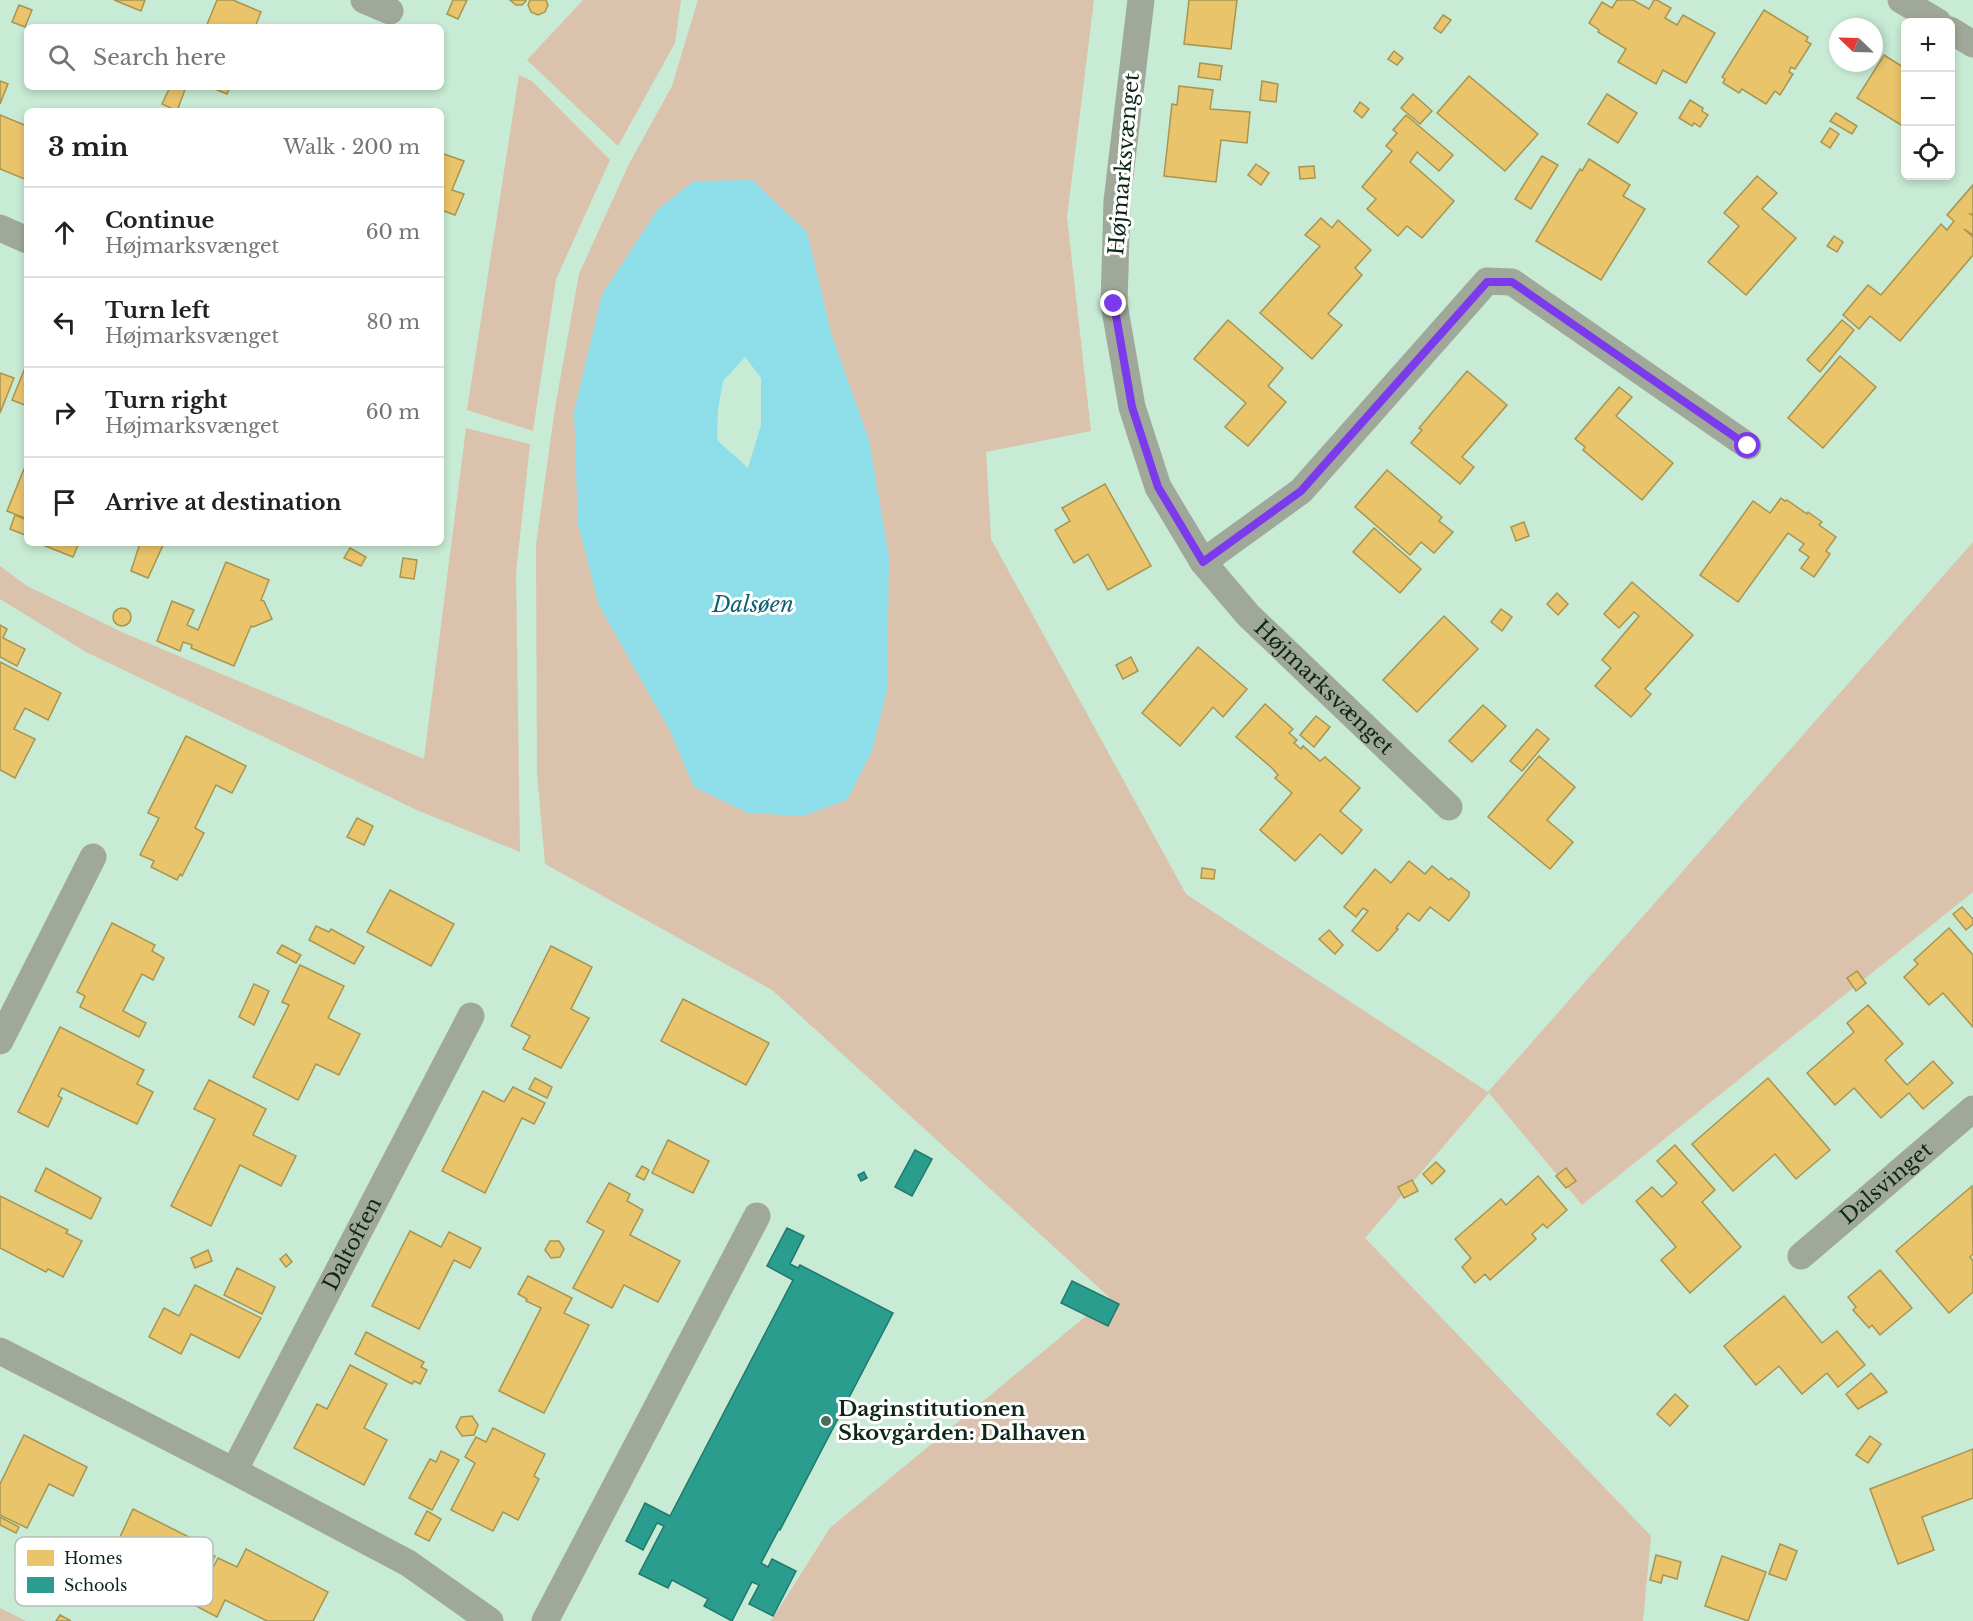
<!DOCTYPE html>
<html lang="en">
<head>
<meta charset="utf-8">
<style>
	:root { --surface:#fff; --page:#f2f2f2; --text:#202124; --muted:#757577; --line:#e0e0e0 }
	body { margin:0; font-family:"Libre Baskerville",serif; background:var(--page); color:var(--text) }
	.controls { position:absolute; right:18px; top:18px; display:grid; overflow:hidden; border-radius:9px; box-shadow:0 3px 9px #0003 }
	.controls button { width:54px; height:54px; display:grid; place-items:center; padding:0; border:0; border-bottom:2px solid var(--line); background:var(--surface); color:var(--text); font:30px sans-serif }
	.compass { position:absolute; left:1829px; top:18px; width:54px; height:54px; border-radius:50%; background:var(--surface); box-shadow:0 3px 9px #0003; rotate:293deg }
	.stop { position:absolute; width:18px; height:18px; margin:-14px; border:4px solid #7c3aed; border-radius:50%; background:#fff }
	.stop.end { background:#7c3aed; border-color:#fff; box-shadow:0 2px 6px #0008 }
	.list { margin:0; padding:0; list-style:none }
	h2 { display:flex; justify-content:space-between; align-items:center; height:78px; margin:0; padding:0 24px; font-size:26px }
	h2 small { font-size:20px; font-weight:400; color:var(--muted) }
	.list li { display:grid; grid-template-columns:39px 1fr auto; gap:18px; align-items:center; box-sizing:border-box; height:90px; padding:0 24px; border-top:2px solid var(--line) }
	.list b { display:block; font-size:22px; white-space:nowrap }
	.list p { margin:0; font-size:20px; white-space:nowrap; color:var(--muted) }
	.list em { font-size:20px; font-style:normal; color:var(--muted) }
	.icon { flex:none; width:33px; height:33px; fill:none; stroke:currentColor; stroke-width:2; stroke-linecap:round; stroke-linejoin:round }
	.map { position:relative; flex:none; width:1973px; height:1621px; overflow:hidden }
	.search { position:absolute; background:var(--surface); box-shadow:0 3px 9px #0003; left:24px; top:24px; width:420px; height:66px; display:flex; align-items:center; gap:15px; box-sizing:border-box; padding:0 21px; border-radius:9px; color:var(--muted); font-size:22px }
	.panel { position:absolute; background:var(--surface); box-shadow:0 3px 9px #0003; left:24px; top:108px; width:420px; height:438px; border-radius:9px }
	.map>svg:first-child { display:block }
	.green { fill:#dbc2ac; fill-rule:evenodd }
	.water { fill:#8edee9; fill-rule:evenodd }
	.homes { fill:#e9c46a; stroke:#a79551; stroke-width:1.5 }
	.schools { fill:#2a9d8f; stroke:#21796b; stroke-width:1.5 }
	.lines { fill:none; stroke-linecap:round; stroke-linejoin:round }
	.street { stroke:#a0a899; stroke-width:27 }
	.route { stroke:#7c3aed; stroke-width:8 }
	.poi-dot { fill:#4d6b59; stroke:#fff; stroke-width:2 }
	.labels { text-anchor:middle; stroke-width:6; stroke-linejoin:round; paint-order:stroke }
	.street-label { font-size:21px; fill:#0c2617; stroke:#fff }
	.poi-label { font-size:21px; font-weight:bold; fill:#0c2617; stroke:#fff; text-anchor:start }
	.water-label { font-size:22px; font-style:italic; fill:#0f6273; stroke:#fff }
	.key { fill:#fff; stroke:#b6beb9; stroke-width:1.5 }
	.key-label { font-size:16px; fill:#0c2617 }
</style>
</head>
<body>
<div class="map">
<svg width="1973" height="1621" viewBox="0 0 1973 1621">
	<rect width="100%" height="100%" fill="#c7ebd4"/>
	<g class="green">
		<path d="M583 0H681L675 43 618 146 527 60Z"/>
		<path d="M698 0H1094L1067 217 1091 431 986 452 991 539 1186 894 1488 1092 1973 542V892L1582 1205 1489 1093 1365 1238 1651 1536 1643 1621H771L830 1528 1109 1297 772 990 545 864 537 773 536 545 555 408 579 274 629 164 672 86ZM807 232 831 333 694 787 669 729 599 605 578 524Z"/>
		<path d="M519 75 532 81 610 160 556 279 533 431 467 410Z"/>
		<path d="M466 428 530 444 516 573 520 852 417 810 86 652 0 599V566L27 586 124 633 424 759Z"/>
		<path d="M0 1608 26 1621H0Z"/>
	</g>
	<path class="water" d="M752 180 807 232 831 333 869 440 889 557 887 690 872 751 847 800 803 816 748 813 694 787 669 729 599 605 578 524 574 412 602 294 658 209 694 181ZM745 357 761 378V425L748 468 717 440 718 409 723 381Z"/>
	<g class="homes">
		<path d="M114 0H145L141 11Z"/>
		<path d="M217 0H233L261 12 255 27H206Z"/>
		<path d="M453 0H467L458 19 447 14Z"/>
		<path d="M510 0H526V1L522 5H516Z"/>
		<path d="M530 0H546L548 5 545 12 538 15 531 12 528 5Z"/>
		<path d="M1189 0H1237L1231 49 1184 44Z"/>
		<path d="M1617 0H1633L1649 9 1654 0H1657L1671 8 1665 18 1677 25 1683 15 1715 33 1686 83 1663 70 1656 84 1618 62 1626 49 1598 32 1599 30 1589 23 1602 2 1612 8Z"/>
		<path d="M19 5 32 10 25 27 12 22Z"/>
		<path d="M1764 10 1808 37 1806 41 1811 44 1795 69 1791 67 1789 72 1793 74 1780 95 1775 91 1766 104 1742 89 1739 93 1723 83 1725 79 1722 77Z"/>
		<path d="M1443 15 1451 20 1441 33 1434 28Z"/>
		<path d="M1394 51 1403 58 1397 65 1388 59Z"/>
		<path d="M1884 55 1906 69V128L1857 98Z"/>
		<path d="M1200 63 1222 66 1220 80 1198 77Z"/>
		<path d="M1469 76 1538 134 1505 171 1437 113Z"/>
		<path d="M0 81 8 84 0 104Z"/>
		<path d="M1262 81 1278 84 1276 102 1260 100Z"/>
		<path d="M1179 86 1213 90 1210 109 1250 112 1247 143 1221 140 1216 182 1164 176 1172 104 1177 105Z"/>
		<path d="M170 87H186L177 111 162 104Z"/>
		<path d="M210 87H230L227 94Z"/>
		<path d="M1413 94 1432 111 1420 124 1401 108Z"/>
		<path d="M1607 94 1637 113 1618 143 1588 124Z"/>
		<path d="M1690 100 1703 108 1702 111 1708 115 1700 127 1694 123 1692 126 1679 118Z"/>
		<path d="M1360 102 1369 109 1362 118 1354 111Z"/>
		<path d="M1836 113 1857 126 1852 134 1830 121Z"/>
		<path d="M0 115 27 126V180L0 169Z"/>
		<path d="M1406 115 1453 155 1439 171 1417 152 1410 162 1454 201 1422 238 1407 226 1398 236 1367 209 1376 199 1362 187 1392 151 1386 146 1397 133 1393 130Z"/>
		<path d="M1830 128 1839 134 1830 148 1821 142Z"/>
		<path d="M441 153 464 161 452 190 464 194 455 215 441 210Z"/>
		<path d="M1542 156 1558 165 1531 209 1515 199Z"/>
		<path d="M1589 159 1630 185 1623 196 1645 209 1601 280 1536 241 1580 169 1582 171Z"/>
		<path d="M1256 164 1269 173 1261 185 1248 175Z"/>
		<path d="M1314 166 1315 178 1300 179 1299 167Z"/>
		<path d="M1757 176 1777 193 1762 209 1796 238 1746 295 1708 262 1739 226 1724 213Z"/>
		<path d="M1973 185V214H1970L1973 216V235L1964 229 1973 237V255L1900 341 1870 316 1859 329 1843 315 1868 285 1881 295 1941 224 1947 230 1954 221 1947 215Z"/>
		<path d="M1321 218 1332 228 1338 220 1371 250 1355 268 1362 275 1328 314 1342 325 1312 359 1260 313 1320 246 1305 235Z"/>
		<path d="M1834 236 1843 242 1837 252 1827 246Z"/>
		<path d="M1228 320 1283 368 1268 386 1286 402 1248 446 1225 427 1246 403 1194 359Z"/>
		<path d="M1842 320 1854 330 1820 372 1807 360Z"/>
		<path d="M1840 356 1876 387 1823 448 1788 418Z"/>
		<path d="M27 363V406L12 400Z"/>
		<path d="M1467 371 1507 405 1462 457 1474 467 1460 484 1411 443 1422 430 1419 428Z"/>
		<path d="M0 373 14 378 0 413Z"/>
		<path d="M1619 387 1632 397 1616 416 1673 463 1642 500 1583 450 1585 447 1575 439Z"/>
		<path d="M24 469 27 470V519L7 511Z"/>
		<path d="M1387 470 1442 517 1439 521 1453 532 1434 553 1421 542 1410 555 1355 507Z"/>
		<path d="M1105 484 1151 566 1108 590 1088 554 1074 563 1055 530 1070 521 1062 508Z"/>
		<path d="M1781 498 1785 501 1787 500 1807 514 1808 512 1822 522 1819 525 1836 537 1826 551 1830 554 1814 577 1801 568 1809 557 1799 550 1804 544 1788 533 1738 602 1700 575 1753 501 1770 513Z"/>
		<path d="M15 515 27 520V530L25 535 10 529Z"/>
		<path d="M1524 522 1529 536 1516 541 1511 527Z"/>
		<path d="M1374 528 1421 569 1400 593 1353 552Z"/>
		<path d="M44 543H79L73 557 43 545Z"/>
		<path d="M140 543H164L148 578 131 571Z"/>
		<path d="M350 548 366 557 361 566 344 558Z"/>
		<path d="M403 558 417 560 414 579 400 577Z"/>
		<path d="M226 562 269 580 261 600 264 601 272 619 253 627 251 626 234 666 191 648 192 645 183 642 180 651 157 641 172 601 194 610 187 625 198 630Z"/>
		<path d="M1632 582 1693 635 1645 689 1651 694 1631 717 1595 686 1611 668 1602 660 1639 616 1634 612 1619 628 1604 614Z"/>
		<path d="M1557 593 1568 604 1558 615 1547 604Z"/>
		<circle cx="122" cy="617" r="9"/>
		<path d="M1501 609 1512 617 1502 631 1491 622Z"/>
		<path d="M1444 616 1478 649 1417 712 1383 680Z"/>
		<path d="M0 625 7 629 3 638 25 649 17 666 0 657Z"/>
		<path d="M1198 647 1247 689 1223 717 1213 707 1180 746 1142 713Z"/>
		<path d="M1131 657 1138 671 1123 679 1116 665Z"/>
		<path d="M0 662 61 693 48 720 25 708 14 729 35 739 15 778 0 770Z"/>
		<path d="M1265 704 1293 729 1289 733 1297 740 1294 743 1301 749 1303 746 1320 761 1325 757 1360 788 1340 811 1362 830 1342 854 1320 834 1295 861 1260 830 1292 793 1275 778 1278 775 1272 768 1236 737Z"/>
		<path d="M1483 705 1506 726 1472 762 1449 741Z"/>
		<path d="M1316 716 1330 727 1314 747 1300 735Z"/>
		<path d="M1537 729 1549 739 1522 771 1510 761Z"/>
		<path d="M186 736 246 766 232 793 216 785 195 828 204 833 182 876 180 874 177 880 151 867 154 861 140 855 159 818 148 813Z"/>
		<path d="M1539 756 1575 787 1547 820 1573 842 1550 869 1488 817Z"/>
		<path d="M357 818 373 826 364 845 347 837Z"/>
		<path d="M1409 861 1425 874 1432 866 1449 880 1451 878 1469 892V896L1449 921 1430 907 1419 921 1408 913 1396 928 1398 929 1380 950 1377 951 1352 931 1368 911 1363 908 1356 917 1344 907 1375 869 1391 883Z"/>
		<path d="M1202 868 1215 870 1214 879 1201 878Z"/>
		<path d="M390 890 454 924 431 966 367 932Z"/>
		<path d="M1962 907 1973 919V924L1966 930 1953 914Z"/>
		<path d="M112 923 155 945 152 951 164 958 153 980 142 974 123 1011 146 1023 139 1037 80 1007 85 996 77 992Z"/>
		<path d="M316 926 329 932 331 929 364 947 354 964 309 940Z"/>
		<path d="M1949 928 1973 955V1027L1943 993 1929 1005 1904 977 1918 964 1914 960Z"/>
		<path d="M1329 930 1343 945 1335 954 1319 939Z"/>
		<path d="M282 945 301 955 296 963 277 953Z"/>
		<path d="M551 946 592 967 571 1009 589 1018 561 1068 523 1049 530 1036 511 1026Z"/>
		<path d="M300 965 344 986 328 1018 360 1034 339 1075 316 1064 298 1100 253 1077 289 1005 282 1002Z"/>
		<path d="M1857 971 1866 983 1856 991 1847 978Z"/>
		<path d="M254 984 269 991 254 1025 239 1017Z"/>
		<path d="M683 999 769 1043 746 1085 661 1041Z"/>
		<path d="M1868 1005 1903 1044 1885 1060 1907 1085 1933 1061 1953 1083 1923 1109 1909 1093 1881 1118 1854 1088 1835 1105 1807 1073 1854 1032 1847 1023Z"/>
		<path d="M60 1027 144 1070 137 1084 153 1092 137 1124 62 1088 58 1096 62 1098 48 1127 18 1112Z"/>
		<path d="M535 1078 552 1087 547 1098 529 1089Z"/>
		<path d="M1768 1078 1830 1150 1796 1179 1775 1154 1733 1191 1692 1144Z"/>
		<path d="M209 1080 266 1109 253 1135 296 1156 281 1186 240 1165 211 1226 171 1206 215 1119 194 1109Z"/>
		<path d="M513 1087 545 1103 534 1124 522 1118 485 1193 442 1171 483 1091 504 1102Z"/>
		<path d="M668 1140 709 1161 693 1193 652 1173Z"/>
		<path d="M1675 1145 1715 1190 1702 1202 1741 1247 1690 1293 1661 1260 1676 1247 1636 1201 1652 1187 1662 1197 1677 1183 1657 1161Z"/>
		<path d="M1436 1162 1445 1171 1432 1184 1423 1174Z"/>
		<path d="M642 1166 649 1170 644 1180 636 1176Z"/>
		<path d="M46 1168 101 1198 91 1219 35 1191Z"/>
		<path d="M1566 1168 1576 1181 1566 1188 1556 1176Z"/>
		<path d="M1538 1176 1567 1210 1547 1228 1543 1224 1532 1234 1536 1239 1490 1280 1485 1274 1475 1283 1462 1267 1471 1258 1455 1239 1501 1199 1506 1205Z"/>
		<path d="M1412 1180 1418 1191 1404 1198 1398 1187Z"/>
		<path d="M609 1183 630 1194 627 1201 643 1210 630 1235 680 1261 658 1302 624 1285 612 1308 573 1288 604 1231 587 1222Z"/>
		<path d="M1972 1186 1973 1254 1970 1257 1973 1261V1292L1949 1313 1896 1251Z"/>
		<path d="M0 1196 68 1230 66 1233 82 1241 63 1277 48 1269 46 1272 0 1248Z"/>
		<path d="M410 1231 441 1247 449 1232 481 1248 470 1268 454 1260 419 1329 372 1306Z"/>
		<path d="M550 1241H559L564 1249 560 1257 551 1258 545 1250Z"/>
		<path d="M208 1250 212 1261 195 1268 191 1258Z"/>
		<path d="M286 1254 292 1262 286 1267 280 1259Z"/>
		<path d="M237 1268 275 1287 262 1314 224 1295Z"/>
		<path d="M1880 1270 1912 1308 1880 1335 1872 1325 1869 1328 1853 1310 1856 1307 1848 1297Z"/>
		<path d="M528 1276 572 1298 564 1313 589 1325 544 1413 499 1391 541 1308 526 1301 527 1299 518 1294Z"/>
		<path d="M195 1285 261 1318 239 1358 191 1334 181 1354 149 1337 164 1308 179 1316Z"/>
		<path d="M1784 1296 1822 1343 1837 1331 1865 1365 1838 1387 1827 1373 1802 1394 1779 1366 1756 1385 1724 1346Z"/>
		<path d="M366 1332 424 1362 421 1367 427 1370 420 1384 414 1381 412 1384 355 1354Z"/>
		<path d="M350 1365 387 1384 364 1428 387 1440 364 1485 294 1448 317 1404 327 1409Z"/>
		<path d="M1871 1373 1887 1392 1858 1409 1846 1394Z"/>
		<path d="M1675 1394 1688 1406 1670 1426 1657 1414Z"/>
		<path d="M472 1416 478 1425 474 1435 462 1436 456 1427 461 1417Z"/>
		<path d="M493 1428 545 1454 534 1476 539 1479 518 1520 503 1512 493 1531 451 1510 475 1463 465 1457 476 1437 486 1442Z"/>
		<path d="M24 1435 87 1467 73 1496 49 1484 27 1528 0 1515V1484Z"/>
		<path d="M1870 1436 1881 1444 1868 1463 1856 1455Z"/>
		<path d="M1973 1449V1498L1922 1517 1934 1550 1898 1564 1870 1489Z"/>
		<path d="M441 1451 459 1460 432 1510 409 1498 430 1459 436 1462Z"/>
		<path d="M133 1509 189 1537 168 1577 146 1566 129 1598 99 1582Z"/>
		<path d="M427 1511 441 1519 429 1541 415 1534Z"/>
		<path d="M0 1517 19 1527 16 1533 0 1525Z"/>
		<path d="M1780 1544 1797 1551 1786 1580 1769 1574Z"/>
		<path d="M195 1546 215 1556 198 1591 178 1581Z"/>
		<path d="M246 1549 328 1592 313 1621H267L225 1600 217 1617 194 1605 218 1558 237 1567Z"/>
		<path d="M1656 1555 1681 1562 1677 1579 1663 1575 1661 1583 1650 1580Z"/>
		<path d="M1722 1556 1766 1572 1748 1621 1705 1606Z"/>
		<path d="M60 1615 71 1621H56Z"/>
	</g>
	<g class="schools">
		<path d="M915 1150 932 1159 912 1196 895 1187Z"/>
		<path d="M864 1172 867 1178 861 1181 858 1175Z"/>
		<path d="M787 1228 804 1236 790 1264 798 1268 800 1265 893 1313 780 1530 779 1529 761 1563 768 1567 772 1559 796 1571 773 1616 749 1604 759 1585 752 1582 732 1621 704 1606 708 1599 672 1580 668 1588 639 1574 664 1526 657 1523 643 1550 626 1541 645 1503 670 1516 793 1280 767 1266Z"/>
		<path d="M1072 1281 1119 1304 1108 1326 1061 1303Z"/>
	</g>
	<g class="lines">
		<g class="street">
			<path d="M364 0 390 11"/>
			<path id="s1" d="M1141 0 1117 201 1114 304 1132 407 1158 487 1203 562 1248 615 1449 807"/>
			<path d="M1901 0 1938 22"/>
			<path d="M1950 30 1973 44"/>
			<path d="M0 228 27 240"/>
			<path d="M1203 562 1301 491 1487 281 1512 282 1748 446"/>
			<path d="M0 1041 93 857"/>
			<path id="s2" d="M1801 1256 1973 1109"/>
			<path d="M0 1351 234 1471 408 1563 490 1621"/>
			<path id="s3" d="M234 1471 471 1016"/>
			<path d="M545 1621 757 1216"/>
		</g>
	</g>
	<g class="lines">
		<path class="route" d="M1114 304 1132 407 1158 487 1203 562 1301 491 1487 282H1512L1748 446"/>
	</g>
	<circle class="poi-dot" cx="826" cy="1421" r="6"/>
	<g class="labels">
		<g class="street-label">
			<text transform="translate(1124 164) rotate(-85)" y="7">Højmarksvænget</text>
			<text dy="7" stroke="none"><textPath href="#s1" startOffset="756">Højmarksvænget</textPath></text>
			<text dy="7" stroke="none"><textPath href="#s2" startOffset="112">Dalsvinget</textPath></text>
			<text dy="7" stroke="none"><textPath href="#s3" startOffset="256">Daltoften</textPath></text>
		</g>
		<g class="poi-label">
			<text x="838" y="1416">Daginstitutionen<tspan x="838" dy="24">Skovgården: Dalhaven</tspan></text>
		</g>
		<g class="water-label">
			<text x="753" y="612">Dalsøen</text>
		</g>
	</g>
	<rect x="15" y="1537" width="198" height="69" rx="9" class="key"/>
	<rect x="27" y="1550" width="27" height="16" fill="#e9c46a"/>
	<rect x="27" y="1577" width="27" height="16" fill="#2a9d8f"/>
	<g class="key-label">
		<text x="64" y="1564">Homes</text>
		<text x="64" y="1591">Schools</text>
	</g>
</svg>
<div class="controls">
<button>+</button>
<button>−</button>
<button><svg class="icon" aria-label="locate" viewBox="0 0 24 24"><circle cx="12" cy="12" r="6"/><path d="M12 2v4M12 18v4M2 12h4M18 12h4"/></svg></button>
</div>
<svg class="compass" viewBox="-18 -18 36 36"><path d="M0-13l5 13h-10z" fill="#e53935"/><path d="M0 13l5-13h-10z" fill="#757577"/></svg>
<div class="stop" style="left:1748px;top:446px"></div>
<div class="stop end" style="left:1114px;top:304px"></div>
<div class="search"><svg class="icon" aria-label="search" viewBox="0 0 24 24"><circle cx="10" cy="10" r="6"/><path d="M15 15l6 6"/></svg>Search here</div>
<section class="panel">
<h2>3 min<small>Walk · 200 m</small></h2>
<ul class="list">
<li><svg class="icon" aria-label="ahead" viewBox="0 0 24 24"><path d="M12 20V5M6 11l6-6 6 6"/></svg><div><b>Continue</b><p>Højmarksvænget</p></div><em>60 m</em></li>
<li><svg class="icon" aria-label="left" viewBox="0 0 24 24"><path d="M17 20v-9H6M10 6l-5 5 5 5"/></svg><div><b>Turn left</b><p>Højmarksvænget</p></div><em>80 m</em></li>
<li><svg class="icon" aria-label="right" viewBox="0 0 24 24"><path d="M7 20v-9h11M14 6l5 5-5 5"/></svg><div><b>Turn right</b><p>Højmarksvænget</p></div><em>60 m</em></li>
<li><svg class="icon" aria-label="arrive" viewBox="0 0 24 24"><path d="M6 21V4h12l-3 4 3 4H6"/></svg><div><b>Arrive at destination</b></div></li>
</ul>
</section>
</div>
</body>
</html>
